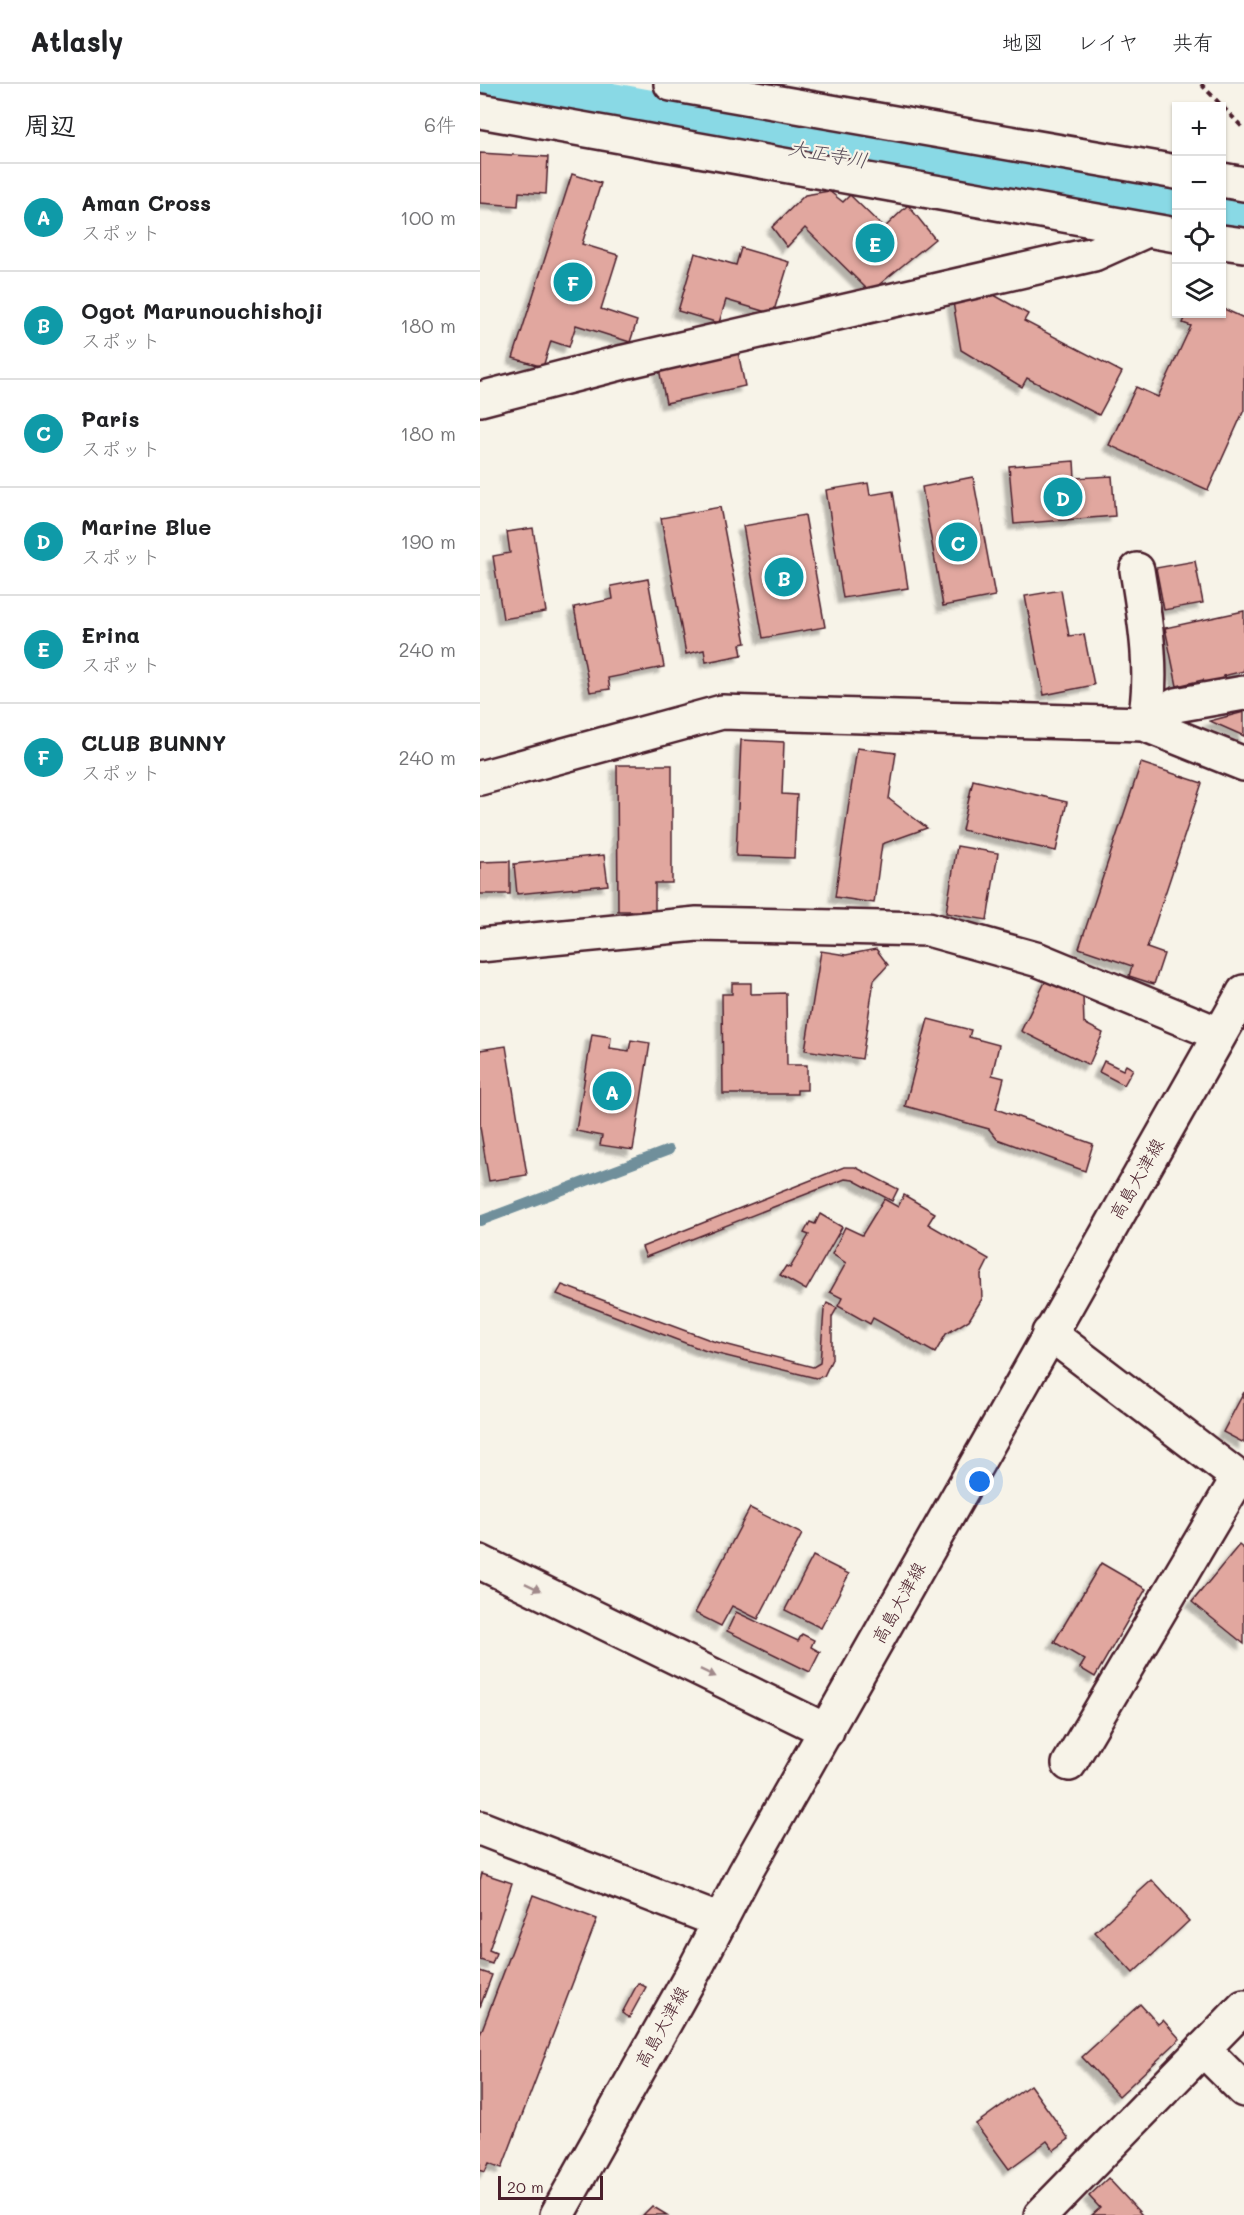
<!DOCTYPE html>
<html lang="ja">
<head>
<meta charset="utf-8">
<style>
	:root { --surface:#fff; --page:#f2f2f2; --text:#202124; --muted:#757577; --line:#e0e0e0; --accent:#c8321e }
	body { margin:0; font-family:Mali,"Klee One",sans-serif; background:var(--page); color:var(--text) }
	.controls { position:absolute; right:18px; top:18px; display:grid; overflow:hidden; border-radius:0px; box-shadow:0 2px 4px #0004 }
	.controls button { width:54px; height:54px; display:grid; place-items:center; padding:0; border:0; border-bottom:2px solid var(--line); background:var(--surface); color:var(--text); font:30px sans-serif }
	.scale { position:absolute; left:18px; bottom:15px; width:105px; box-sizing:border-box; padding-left:6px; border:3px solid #4a1f2b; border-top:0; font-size:16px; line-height:21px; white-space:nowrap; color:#4a1f2b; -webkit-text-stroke:4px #f7f3e8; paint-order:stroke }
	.you { position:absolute; left:500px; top:1398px; width:21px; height:21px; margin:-15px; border:4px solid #fff; border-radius:50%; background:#1a73e8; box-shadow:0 0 0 9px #1a73e833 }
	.badge { display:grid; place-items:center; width:39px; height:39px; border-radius:50%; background:var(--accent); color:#fff; font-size:20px; font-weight:700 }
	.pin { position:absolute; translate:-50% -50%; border:3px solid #fff; box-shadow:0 2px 6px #0006 }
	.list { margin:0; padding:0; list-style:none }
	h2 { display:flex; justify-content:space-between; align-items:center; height:78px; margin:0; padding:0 24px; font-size:26px }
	h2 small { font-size:20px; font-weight:400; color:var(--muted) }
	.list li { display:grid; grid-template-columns:39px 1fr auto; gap:18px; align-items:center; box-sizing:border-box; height:108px; padding:0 24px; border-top:2px solid var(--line) }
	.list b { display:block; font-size:22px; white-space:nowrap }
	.list p { margin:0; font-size:20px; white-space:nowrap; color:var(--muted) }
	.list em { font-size:20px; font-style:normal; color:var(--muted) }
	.icon { flex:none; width:33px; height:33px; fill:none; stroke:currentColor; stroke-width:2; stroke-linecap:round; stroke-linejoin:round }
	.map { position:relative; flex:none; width:764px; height:2131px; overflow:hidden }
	header { display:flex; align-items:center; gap:36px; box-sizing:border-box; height:84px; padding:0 30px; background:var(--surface); border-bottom:2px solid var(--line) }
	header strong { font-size:28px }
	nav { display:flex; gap:33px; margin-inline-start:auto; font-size:21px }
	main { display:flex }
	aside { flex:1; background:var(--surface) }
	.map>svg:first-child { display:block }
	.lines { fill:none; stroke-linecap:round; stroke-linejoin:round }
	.stream { stroke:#708f9b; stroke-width:10 }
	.river { stroke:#89d9e5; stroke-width:63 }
	.building { fill:#e1a79f; stroke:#4a1f2b; stroke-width:1.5; filter:url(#shadow) }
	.minor-casing { stroke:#4a1f2b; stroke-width:38 }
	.major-casing { stroke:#4a1f2b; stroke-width:38 }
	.path { stroke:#4a1f2b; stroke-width:4; stroke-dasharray:6 4.5; stroke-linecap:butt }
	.minor { stroke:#f7f3e8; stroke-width:33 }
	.major { stroke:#f7f3e8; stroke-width:33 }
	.oneway { fill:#a0898a }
	.labels { text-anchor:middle; stroke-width:4.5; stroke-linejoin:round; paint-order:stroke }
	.street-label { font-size:18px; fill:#4a1f2b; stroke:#f7f3e8 }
	.water-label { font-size:20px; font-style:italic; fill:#5a4e5a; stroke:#f7f3e8 }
</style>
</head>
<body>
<header>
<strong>Atlasly</strong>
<nav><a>地図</a><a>レイヤ</a><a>共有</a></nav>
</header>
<main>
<aside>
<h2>周辺<small>6件</small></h2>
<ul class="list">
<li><span class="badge" style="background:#0f9aa8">A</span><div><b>Aman Cross</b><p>スポット</p></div><em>100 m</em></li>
<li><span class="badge" style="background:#0f9aa8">B</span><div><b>Ogot Marunouchishoji</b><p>スポット</p></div><em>180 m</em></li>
<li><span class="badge" style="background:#0f9aa8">C</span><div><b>Paris</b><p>スポット</p></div><em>180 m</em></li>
<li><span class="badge" style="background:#0f9aa8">D</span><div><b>Marine Blue</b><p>スポット</p></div><em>190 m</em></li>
<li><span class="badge" style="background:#0f9aa8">E</span><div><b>Erina</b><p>スポット</p></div><em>240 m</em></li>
<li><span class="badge" style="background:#0f9aa8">F</span><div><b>CLUB BUNNY</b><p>スポット</p></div><em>240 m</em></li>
</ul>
</aside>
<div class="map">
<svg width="764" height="2131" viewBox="0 0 764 2131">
	<defs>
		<filter id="shadow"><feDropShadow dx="-5.5" dy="5.5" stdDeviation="1.5" flood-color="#0004"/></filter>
	</defs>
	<rect width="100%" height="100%" fill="#f7f3e8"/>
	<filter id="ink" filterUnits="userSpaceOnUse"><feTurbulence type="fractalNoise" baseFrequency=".0167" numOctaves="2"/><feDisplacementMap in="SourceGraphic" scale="12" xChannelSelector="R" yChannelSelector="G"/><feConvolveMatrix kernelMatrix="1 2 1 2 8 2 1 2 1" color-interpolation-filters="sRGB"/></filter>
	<g filter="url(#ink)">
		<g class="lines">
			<path class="stream" d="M0 1137 189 1066"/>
			<g class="river">
				<path d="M0 7 584 112 696 128"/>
				<path d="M742 134 764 137"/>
			</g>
		</g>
		<g class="building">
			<path d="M0 69 68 73 66 110 39 108 38 122 0 119Z"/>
			<path d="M92 90 121 99 102 160 138 171 121 225 157 237 150 258 96 241 89 263 71 257 63 283 33 274Z"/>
			<path d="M349 107 363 118 370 111 404 144 428 121 455 155 390 208 325 144 307 163 292 143 325 111Z"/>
			<path d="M261 164 309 178 293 230 246 216 239 239 198 227 215 169 256 181Z"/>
			<path d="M505 206 548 230 544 237 642 288 619 331 547 294 542 303 481 266 473 218Z"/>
			<path d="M742 224 764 234V326L728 406 629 361 656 303 678 313 711 242 703 239 707 230H742Z"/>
			<path d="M258 268 265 302 186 319 179 285Z"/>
			<path d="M594 377 595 394 632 392 635 432 534 440 529 382Z"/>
			<path d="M493 393 515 512 463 522 442 403Z"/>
			<path d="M388 399 390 411 413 407 428 504 363 514 346 406Z"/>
			<path d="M240 423 266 559 260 560 262 571 226 578 224 566 206 570 181 434Z"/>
			<path d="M325 431 345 543 283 554 263 442Z"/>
			<path d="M53 444 66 528 23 535 13 472 30 469 27 448Z"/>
			<path d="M715 477 723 519 684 526 676 484Z"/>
			<path d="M168 495 184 583 128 594 130 605 110 608 94 523 133 515 131 502Z"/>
			<path d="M581 506 589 552 604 550 614 601 564 611 545 512Z"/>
			<path d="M764 527V587L743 592 746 601 725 605 723 596 697 602 685 544Z"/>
			<path d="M764 628V652L730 637Z"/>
			<path d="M261 656 304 658 302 710 317 711 314 774 256 772Z"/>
			<path d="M377 664 416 669 409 715 447 744 402 760 394 819 355 813Z"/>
			<path d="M661 679 722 699 667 864 684 870 674 900 649 892 652 882 599 864Z"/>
			<path d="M137 681H192V799H175V827H138Z"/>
			<path d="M493 696 587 718 576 767 482 746Z"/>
			<path d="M477 762 518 769 507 836 466 829Z"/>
			<path d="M124 771 128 801 37 810 34 780Z"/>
			<path d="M30 777V810H0V778Z"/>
			<path d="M396 865 408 881 394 896 382 975 325 966 341 867 366 871Z"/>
			<path d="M567 894 603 912 604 939 623 949 609 981 541 947Z"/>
			<path d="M252 899H271V910L306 909 307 981H327V1006H317V1010H243L242 910H252Z"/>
			<path d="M448 935 491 946 489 953 519 961 512 991 524 994 516 1025 613 1060 605 1087 517 1055 509 1045 425 1022Z"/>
			<path d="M112 950 131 953 130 964 149 967 151 956 170 959 153 1066 120 1061 122 1052 96 1047Z"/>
			<path d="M26 962 47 1091 9 1097 0 1043V966Z"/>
			<path d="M624 977 643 986 646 981 653 985 644 1001 619 988Z"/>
			<path d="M364 1083H375L418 1105 412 1117 373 1096 365 1095 166 1173 162 1163Z"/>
			<path d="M424 1111 455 1129 448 1140 509 1175 501 1191 502 1215 489 1236 466 1250 455 1269 393 1234 390 1240 358 1222 362 1214 350 1208 366 1179 352 1170 365 1143 382 1151 404 1115 418 1123Z"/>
			<path d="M340 1130 362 1143 326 1206 300 1191 306 1182 310 1184 329 1151 324 1149 330 1138 335 1140Z"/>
			<path d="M82 1201 233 1257 333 1283 340 1279 344 1226 347 1219 357 1224 352 1233V1275L344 1292 336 1294 226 1267 77 1210Z"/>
			<path d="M764 1308V1359L743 1348Z"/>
			<path d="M270 1424 322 1450 278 1535 252 1522 241 1542 215 1529Z"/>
			<path d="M759 1461 764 1465V1560L712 1518Z"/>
			<path d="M333 1472 369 1490 341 1544 305 1526Z"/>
			<path d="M621 1479 666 1505 615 1593 600 1584 605 1576 574 1558Z"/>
			<path d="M256 1528 318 1557 322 1550 334 1556 331 1563 340 1568 330 1588 247 1547Z"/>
			<path d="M2 1789 32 1799 9 1866 16 1869 12 1880 0 1876V1796Z"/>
			<path d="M672 1796 709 1837 653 1889 615 1848Z"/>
			<path d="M53 1811 117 1835 22 2084 9 2079 5 2088 0 2086V1951Z"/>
			<path d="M0 1887 12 1891 0 1923Z"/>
			<path d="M158 1899 166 1903 149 1934 142 1929Z"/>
			<path d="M660 1920 678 1940 683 1936 700 1955 639 2012 602 1973Z"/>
			<path d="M550 2001 589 2055 574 2066 567 2057 529 2085 496 2040Z"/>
			<path d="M628 2094 662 2131H612L620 2124 609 2112Z"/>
			<path d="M172 2122 187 2131H163Z"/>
		</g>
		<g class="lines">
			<g class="minor-casing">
				<g id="minor">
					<path d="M191 0 696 88"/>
					<path d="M0 27 696 151"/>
					<path d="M742 96 764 100"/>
					<path d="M742 158 764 161"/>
					<path d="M0 315 144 278 614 170 665 147"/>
					<path d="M657 486C665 535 675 591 664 640L764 680"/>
					<path d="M0 694 242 628 664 640 696 621 764 609"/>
					<path d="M0 861 217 840 448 845 559 876 739 950"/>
					<path d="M569 1249 764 1398"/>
					<path d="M0 1478 347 1647"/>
					<path d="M589 1680 758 1394"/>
					<path d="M0 1744 240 1837"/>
					<path d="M723 1965 764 2006"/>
					<path d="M561 2131 764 1923"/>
				</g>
			</g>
			<g class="major-casing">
				<path id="major" d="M77 2131 216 1883 265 1789 764 908"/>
			</g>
			<path class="path" d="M721 0 764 45"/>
			<use href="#minor" class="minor"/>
			<use href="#major" class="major"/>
		</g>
		<defs><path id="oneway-solid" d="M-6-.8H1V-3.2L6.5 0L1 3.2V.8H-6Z" transform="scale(1.5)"/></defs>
		<g class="oneway">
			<use href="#oneway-solid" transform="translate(53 1503) rotate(26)"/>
			<use href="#oneway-solid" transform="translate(228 1589) rotate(26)"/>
		</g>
	</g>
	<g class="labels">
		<g class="street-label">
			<text transform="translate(657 1095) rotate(-60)" y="6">高島大津線</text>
			<text transform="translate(419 1519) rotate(-61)" y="6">高島大津線</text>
			<text transform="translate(182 1943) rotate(-61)" y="6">高島大津線</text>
		</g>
		<g class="water-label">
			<text transform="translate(348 70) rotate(10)" y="7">大正寺川</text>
		</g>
	</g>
</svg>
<div class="controls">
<button>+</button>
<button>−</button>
<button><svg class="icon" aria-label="locate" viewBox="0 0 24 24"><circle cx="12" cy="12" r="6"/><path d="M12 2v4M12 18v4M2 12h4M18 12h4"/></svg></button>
<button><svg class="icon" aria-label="layers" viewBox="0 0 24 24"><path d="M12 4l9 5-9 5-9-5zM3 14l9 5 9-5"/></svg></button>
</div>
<div class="scale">20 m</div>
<div class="you"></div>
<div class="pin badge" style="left:132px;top:1007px;background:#0f9aa8">A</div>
<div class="pin badge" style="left:304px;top:493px;background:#0f9aa8">B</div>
<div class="pin badge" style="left:478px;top:458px;background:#0f9aa8">C</div>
<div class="pin badge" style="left:583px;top:413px;background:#0f9aa8">D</div>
<div class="pin badge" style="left:395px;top:159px;background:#0f9aa8">E</div>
<div class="pin badge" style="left:93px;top:198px;background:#0f9aa8">F</div>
</div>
</main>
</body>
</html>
